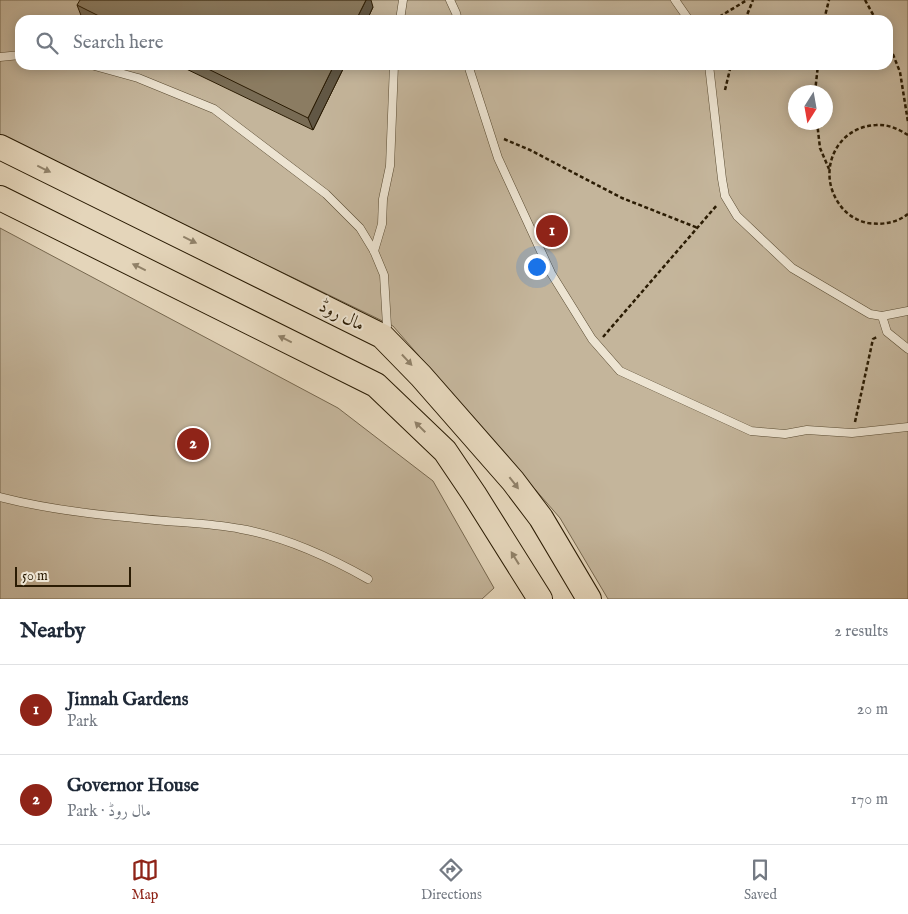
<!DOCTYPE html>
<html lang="en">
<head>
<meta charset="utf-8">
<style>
	:root { --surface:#fff; --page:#f2f2f3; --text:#1f2937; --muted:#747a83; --line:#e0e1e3; --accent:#8f2418 }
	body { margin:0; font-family:"IM FELL English",Amiri,serif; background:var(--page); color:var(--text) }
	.compass { position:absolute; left:788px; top:85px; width:45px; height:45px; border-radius:50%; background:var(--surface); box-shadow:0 2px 12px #0003; rotate:191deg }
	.scale { position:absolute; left:15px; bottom:12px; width:116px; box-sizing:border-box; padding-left:5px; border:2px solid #2a1b03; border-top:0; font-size:14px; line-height:18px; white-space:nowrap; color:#2a1b03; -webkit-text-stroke:4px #ede4d2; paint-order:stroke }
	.you { position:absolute; left:536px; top:266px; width:18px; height:18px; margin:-12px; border:4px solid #fff; border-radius:50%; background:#1a73e8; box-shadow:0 0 0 8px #1a73e833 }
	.badge { display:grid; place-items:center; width:32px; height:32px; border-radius:50%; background:var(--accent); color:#fff; font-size:16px; font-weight:700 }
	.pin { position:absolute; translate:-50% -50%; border:2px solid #fff; box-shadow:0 1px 5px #0006 }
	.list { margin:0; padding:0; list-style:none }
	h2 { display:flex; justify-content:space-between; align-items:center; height:65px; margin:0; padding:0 20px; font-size:21px }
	h2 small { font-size:16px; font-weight:400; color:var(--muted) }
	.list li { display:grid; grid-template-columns:32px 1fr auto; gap:15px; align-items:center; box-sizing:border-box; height:90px; padding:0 20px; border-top:1px solid var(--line) }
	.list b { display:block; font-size:19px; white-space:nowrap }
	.list p { margin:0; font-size:16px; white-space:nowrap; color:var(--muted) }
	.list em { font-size:16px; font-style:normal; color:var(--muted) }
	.icon { flex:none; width:28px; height:28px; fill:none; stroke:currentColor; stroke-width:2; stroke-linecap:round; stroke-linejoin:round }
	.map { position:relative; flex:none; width:908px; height:599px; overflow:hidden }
	.search { position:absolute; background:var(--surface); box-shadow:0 2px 12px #0003; left:15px; right:15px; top:15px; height:55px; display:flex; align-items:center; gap:12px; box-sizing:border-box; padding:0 18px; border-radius:15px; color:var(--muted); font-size:19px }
	.sheet { height:245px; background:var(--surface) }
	nav { display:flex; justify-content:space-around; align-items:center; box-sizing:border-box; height:70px; border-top:1px solid var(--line); background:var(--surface); font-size:14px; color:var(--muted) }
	nav a { display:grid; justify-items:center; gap:2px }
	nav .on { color:var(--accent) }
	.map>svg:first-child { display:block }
	.green { fill:#c4b59b; stroke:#77684f; fill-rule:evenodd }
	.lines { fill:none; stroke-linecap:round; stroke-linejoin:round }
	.service-casing { stroke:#584a31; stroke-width:9 }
	.primary-casing { stroke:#2a1b03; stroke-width:26 }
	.path { stroke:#2a1b03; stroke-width:2.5; stroke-dasharray:4 2.5; stroke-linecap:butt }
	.service { stroke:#ede4d2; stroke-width:8 }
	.primary { stroke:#e4d5ba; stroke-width:24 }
	.wall { fill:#786b54; stroke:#2a1b03 }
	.shaded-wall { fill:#615745; stroke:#2a1b03 }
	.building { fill:#8b7c62; stroke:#2a1b03 }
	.oneway { fill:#908168 }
	.labels { text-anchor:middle; stroke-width:4; stroke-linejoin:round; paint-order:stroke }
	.street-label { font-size:18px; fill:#2a1b03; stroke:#ede4d2 }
</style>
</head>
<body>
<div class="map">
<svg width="908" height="599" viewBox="0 0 908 599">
	<rect width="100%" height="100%" fill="#e4d5ba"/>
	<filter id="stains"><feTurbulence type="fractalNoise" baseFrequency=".004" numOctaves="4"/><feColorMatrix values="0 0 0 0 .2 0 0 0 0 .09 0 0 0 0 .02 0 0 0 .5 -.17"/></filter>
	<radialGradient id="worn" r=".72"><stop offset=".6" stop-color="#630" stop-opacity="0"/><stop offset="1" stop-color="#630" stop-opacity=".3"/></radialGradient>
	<g class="green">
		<path d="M0 0H908V599H608L560 518 393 326 0 136ZM20 20H888V65H20ZM796 92H826V122H796Z"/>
		<path d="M0 228 338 408 433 481 494 588 482 599H0Z"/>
	</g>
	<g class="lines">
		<g class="service-casing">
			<g id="service">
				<path d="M450 0 456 13 458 20"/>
				<path d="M675 0 689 20"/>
				<path d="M400 20 403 0"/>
				<path d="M0 57 20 55"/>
				<path d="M91 65 138 78 214 109 326 194 360 228 374 251 384 275 387 326 383 334"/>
				<path d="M468 65 498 158 551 273 592 339 620 371 751 431 785 434 807 430 852 433 908 427"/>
				<path d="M709 65 722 179 725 196 737 216 792 268 870 314 882 316 908 311"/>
				<path d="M374 251 382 224 383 199 390 166 394 65"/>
				<path d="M882 316 887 332 908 349"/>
				<path d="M0 497C54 511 110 516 166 521 191 523 216 524 241 529 286 537 329 557 368 579"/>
			</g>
		</g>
		<g class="primary-casing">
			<g id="primary">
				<path d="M0 147 382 336 421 376 513 481 541 518 589 599"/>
				<path d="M0 198 376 385 445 451 474 494 540 599"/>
			</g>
		</g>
		<g class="path">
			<path d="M865 0 876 20"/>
			<path d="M714 20 747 0"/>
			<path d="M745 20 753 0"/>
			<path d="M824 20 829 0"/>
			<path d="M888 42 900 72 908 122"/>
			<path d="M725 90 731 65"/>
			<path d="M815 92 818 65"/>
			<path d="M817 122 820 148 829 169"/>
			<path d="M908 135C898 129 888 124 876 125 835 127 816 173 840 205 846 214 857 221 868 223 883 225 896 223 908 214"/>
			<path d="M504 139 530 150 622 198 698 228"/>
			<path d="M603 337 717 205"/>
			<path d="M855 422 873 339 877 337"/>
		</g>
		<use href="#service" class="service"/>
		<use href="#primary" class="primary"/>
	</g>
	<g class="wall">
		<path d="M77 5 373 7 367 20H86L82 18Z"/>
		<path d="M178 65H345L313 130Z"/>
	</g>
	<g class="shaded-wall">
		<path d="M366 0H371L373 7 367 20H356Z"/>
		<path d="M334 65H345L313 130 308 118Z"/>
	</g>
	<g class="building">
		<path d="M80 0H366L356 20H107L77 5Z"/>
		<path d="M200 65H334L308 118Z"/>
	</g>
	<defs><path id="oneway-solid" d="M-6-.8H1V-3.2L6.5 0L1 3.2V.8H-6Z" transform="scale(1.25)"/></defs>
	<g class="oneway">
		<use href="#oneway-solid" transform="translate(44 169) rotate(26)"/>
		<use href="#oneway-solid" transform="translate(190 240) rotate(26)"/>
		<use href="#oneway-solid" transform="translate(139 267) rotate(-154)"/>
		<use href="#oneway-solid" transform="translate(285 339) rotate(-154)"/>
		<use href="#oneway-solid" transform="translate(407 360) rotate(47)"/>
		<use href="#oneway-solid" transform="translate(420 427) rotate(-135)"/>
		<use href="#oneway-solid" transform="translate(514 483) rotate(52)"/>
		<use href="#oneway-solid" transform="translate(515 558) rotate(-122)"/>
	</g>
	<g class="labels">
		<g class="street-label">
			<text transform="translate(342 315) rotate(26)" y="6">مال روڈ</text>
		</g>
	</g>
	<rect width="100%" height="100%" filter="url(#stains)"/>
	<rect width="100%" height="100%" fill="url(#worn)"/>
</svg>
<svg class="compass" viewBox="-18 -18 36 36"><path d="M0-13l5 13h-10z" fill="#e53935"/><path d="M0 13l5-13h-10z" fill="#747a83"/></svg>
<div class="scale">50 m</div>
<div class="you"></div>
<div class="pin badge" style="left:552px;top:231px">1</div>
<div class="pin badge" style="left:193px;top:444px">2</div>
<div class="search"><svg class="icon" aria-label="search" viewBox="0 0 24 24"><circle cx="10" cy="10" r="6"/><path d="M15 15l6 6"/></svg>Search here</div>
</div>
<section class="sheet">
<h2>Nearby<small>2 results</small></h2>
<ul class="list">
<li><span class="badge">1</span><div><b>Jinnah Gardens</b><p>Park</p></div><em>20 m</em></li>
<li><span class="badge">2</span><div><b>Governor House</b><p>Park · مال روڈ</p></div><em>170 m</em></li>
</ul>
</section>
<nav>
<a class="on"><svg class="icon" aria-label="map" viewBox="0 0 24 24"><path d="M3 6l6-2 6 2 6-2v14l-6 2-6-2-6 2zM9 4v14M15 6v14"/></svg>Map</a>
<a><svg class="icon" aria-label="directions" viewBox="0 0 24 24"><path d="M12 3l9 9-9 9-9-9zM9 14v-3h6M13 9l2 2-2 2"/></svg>Directions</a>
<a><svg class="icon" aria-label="saved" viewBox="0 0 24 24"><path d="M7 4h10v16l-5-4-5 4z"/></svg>Saved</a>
</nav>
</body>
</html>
